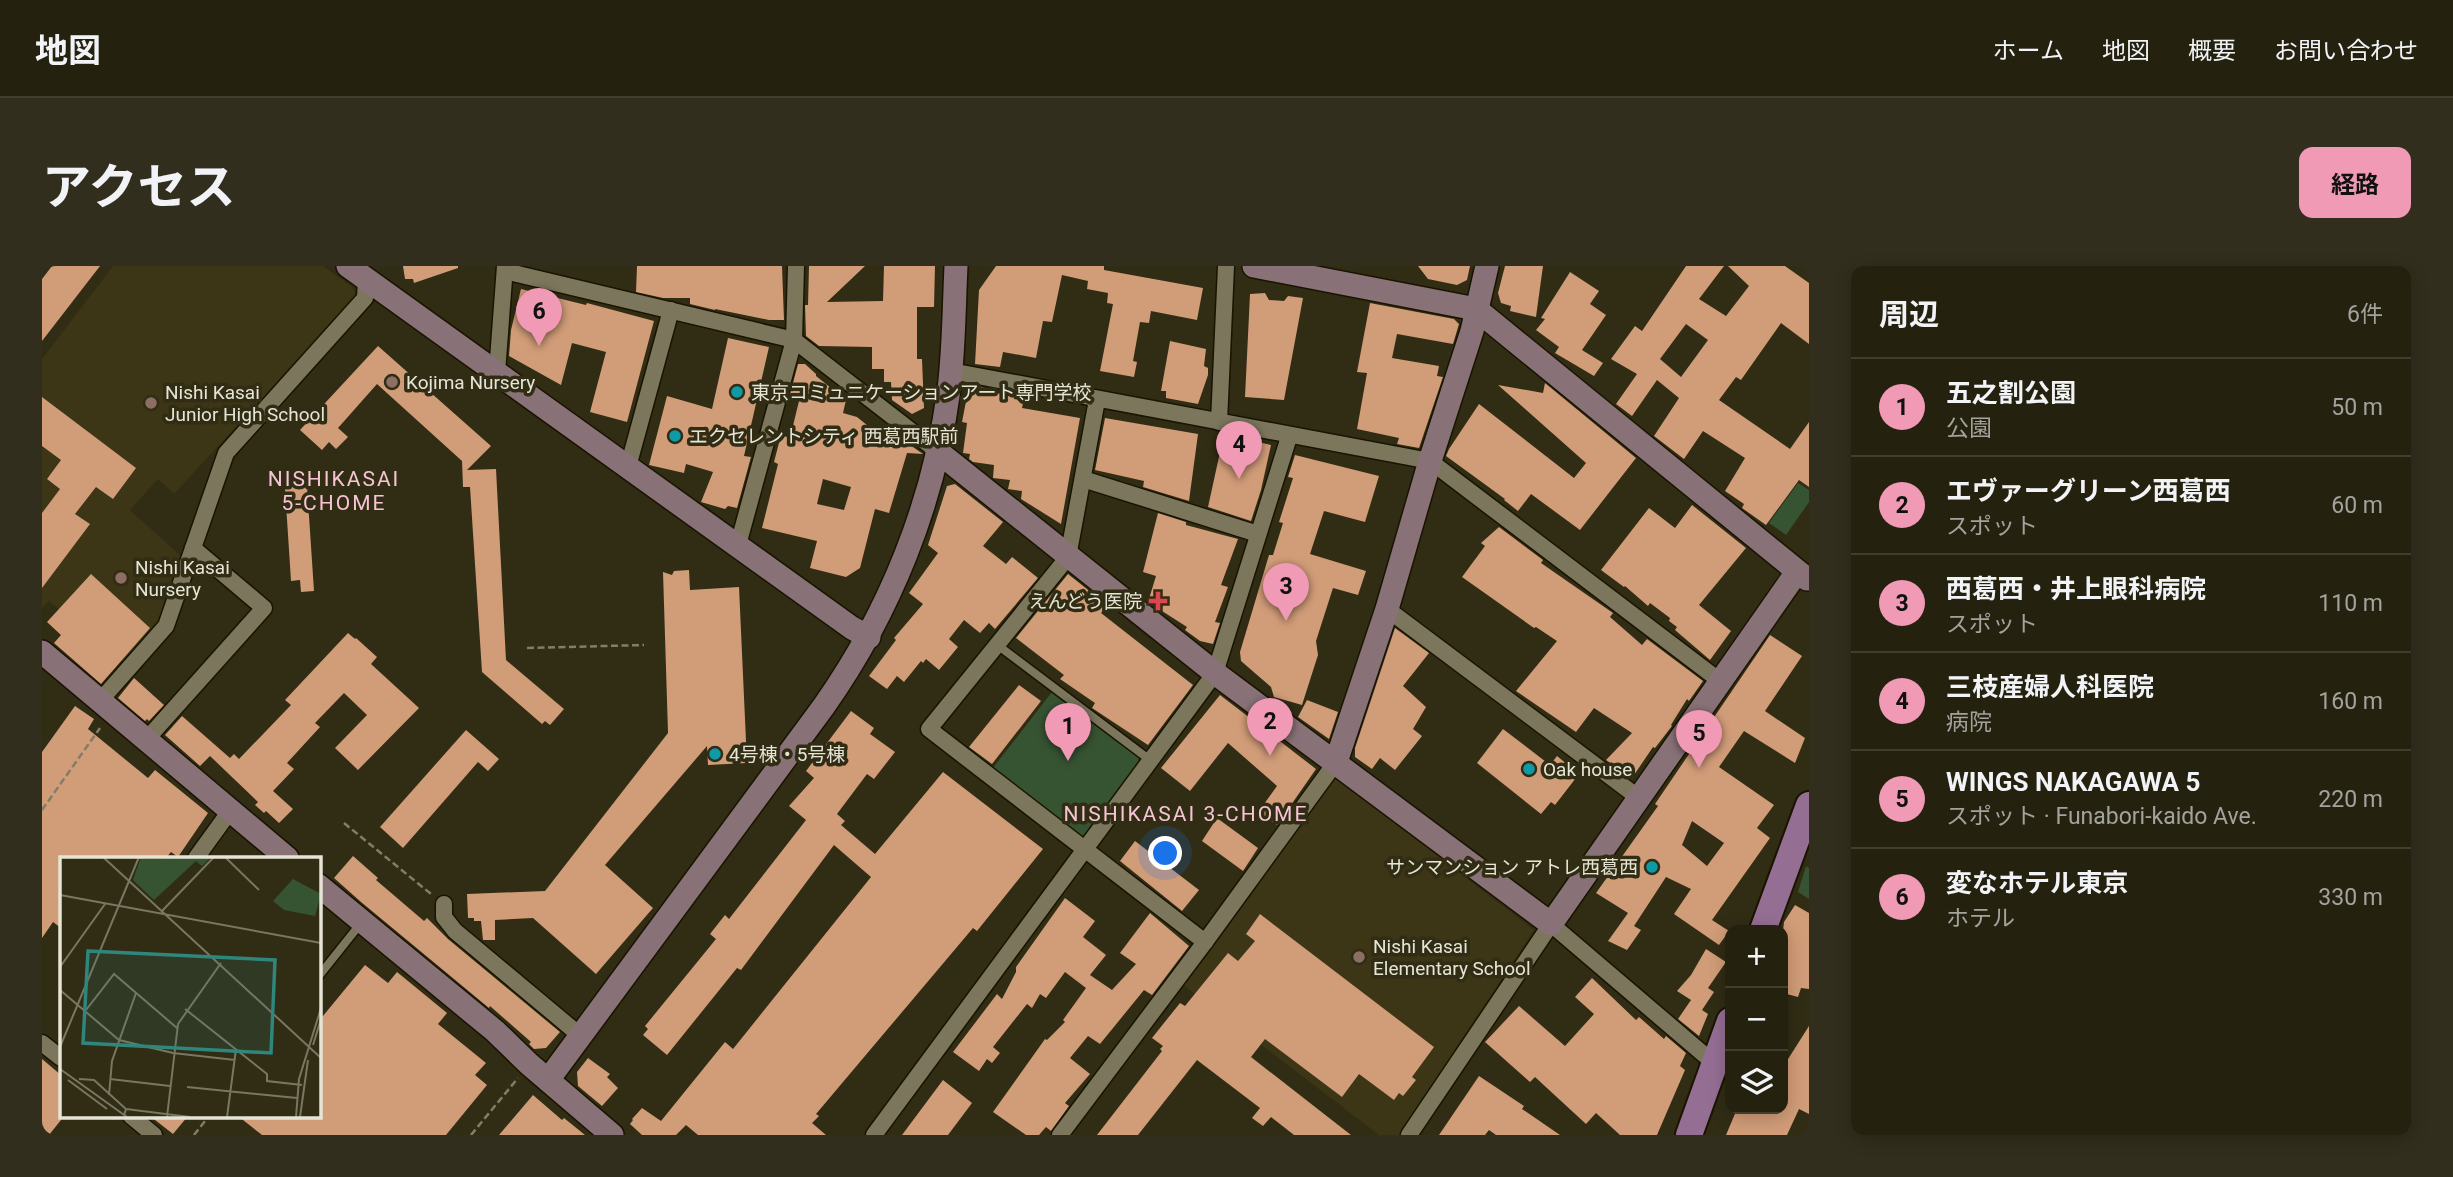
<!DOCTYPE html>
<html lang="ja">
<head>
<meta charset="utf-8">
<style>
	:root { --surface:#25210f; --page:#312e1d; --text:#f1f3f6; --muted:#a3a39e; --line:#423e2f; --accent:#f09ab5 }
	body { margin:0; font-family:Roboto,"Noto Sans JP",sans-serif; background:var(--page); color:var(--text) }
	.controls { position:absolute; right:21px; bottom:21px; display:grid; overflow:hidden; border-radius:14px; box-shadow:0 4px 18px #0003 }
	.controls button { width:63px; height:63px; display:grid; place-items:center; padding:0; border:0; border-bottom:2px solid var(--line); background:var(--surface); color:var(--text); font:35px sans-serif }
	.you { position:absolute; left:1124px; top:588px; width:24px; height:24px; margin:-18px; border:5px solid #fff; border-radius:50%; background:#1a73e8; box-shadow:0 0 0 10px #1a73e833 }
	.badge { display:grid; place-items:center; width:46px; height:46px; border-radius:50%; background:var(--accent); color:#111; font-size:23px; font-weight:700 }
	.pin { position:absolute; translate:-50% -58px; filter:drop-shadow(0 2px 4px #0008) }
	.pin::after { content:''; position:absolute; top:37px; width:24px; height:21px; background:inherit; clip-path:polygon(0 0,100% 0,50% 100%) }
	.list { margin:0; padding:0; list-style:none }
	h2 { display:flex; justify-content:space-between; align-items:center; height:91px; margin:0; padding:0 28px; font-size:30px }
	h2 small { font-size:23px; font-weight:400; color:var(--muted) }
	.list li { display:grid; grid-template-columns:46px 1fr auto; gap:21px; align-items:center; box-sizing:border-box; height:98px; padding:0 28px; border-top:2px solid var(--line) }
	.list b { display:block; font-size:26px; white-space:nowrap }
	.list p { margin:0; font-size:23px; white-space:nowrap; color:var(--muted) }
	.list em { font-size:23px; font-style:normal; color:var(--muted) }
	.icon { flex:none; width:38px; height:38px; fill:none; stroke:currentColor; stroke-width:2; stroke-linecap:round; stroke-linejoin:round }
	.map { position:relative; flex:none; width:1767px; height:869px; overflow:hidden; border-radius:14px }
	header { display:flex; align-items:center; gap:42px; box-sizing:border-box; height:98px; padding:0 35px; background:var(--surface); border-bottom:2px solid var(--line) }
	header strong { font-size:33px }
	nav { display:flex; gap:38px; margin-inline-start:auto; font-size:24px }
	.intro { display:flex; align-items:center; justify-content:space-between; box-sizing:border-box; height:168px; padding:0 42px }
	h1 { margin:0; font-size:49px }
	.button { padding:18px 32px; border-radius:14px; background:var(--accent); color:#111; font-size:24px; font-weight:700 }
	main { display:flex; gap:42px; padding:0 42px }
	aside { flex:1; background:var(--surface); border-radius:14px; box-shadow:0 4px 18px #0003 }
	.map>svg:first-child { display:block }
	.built { fill:#3c3516 }
	.green { fill:#375432 }
	.building { fill:#d19c78; fill-rule:evenodd }
	.lines { fill:none; stroke-linecap:round; stroke-linejoin:round }
	.lane-casing { stroke:#191400; stroke-width:11 }
	.street-casing { stroke:#191400; stroke-width:19 }
	.secondary-casing { stroke:#191400; stroke-width:26 }
	.primary-casing { stroke:#191400; stroke-width:30 }
	.path { stroke:#817d69; stroke-width:2.5; stroke-dasharray:7 3.5; stroke-linecap:butt }
	.lane { stroke:#7b765c; stroke-width:8 }
	.street { stroke:#7b765c; stroke-width:16 }
	.secondary { stroke:#887278; stroke-width:23 }
	.primary { stroke:#956e94; stroke-width:26 }
	.education-dot { fill:#8d6e63; stroke:#312c14; stroke-width:2.5 }
	.culture-dot { fill:#0f9aa8; stroke:#312c14; stroke-width:2.5 }
	.health-dot { fill:#e0444e; stroke:#312c14; stroke-width:2.5 }
	.labels { text-anchor:middle; stroke-width:7; stroke-linejoin:round; paint-order:stroke }
	.poi-label { font-size:19px; fill:#e6e4d5; stroke:#312c14; text-anchor:start }
	.neighbourhood-label { font-size:21px; letter-spacing:2px; fill:#f6c4d3; stroke:#312c14 }
	.inset-road { fill:none; stroke:#797661; stroke-width:2 }
	.view { fill:#2f867d; fill-opacity:0.15; stroke:#2f867d; stroke-width:3.5 }
	.inset-edge { fill:none; stroke:#e6e4d5; stroke-width:3.5 }
</style>
</head>
<body>
<header>
<strong>地図</strong>
<nav><a>ホーム</a><a>地図</a><a>概要</a><a>お問い合わせ</a></nav>
</header>
<div class="intro"><h1>アクセス</h1><a class="button">経路</a></div>
<main>
<div class="map">
<svg width="1767" height="869" viewBox="0 0 1767 869">
	<rect width="100%" height="100%" fill="#312c14"/>
	<g class="built">
		<path d="M71 0H281L309 20 314 27 313 32 132 228 116 213 88 244 139 290 117 356 82 396 7 335 0 342V93Z"/>
		<path d="M1294 512 1492 664 1357 869H1337L1140 718Z"/>
	</g>
	<g class="green">
		<path d="M1756 217 1767 224V236L1744 269 1727 257Z"/>
		<path d="M1010 426 1096 490 1097 499 1045 570 1036 571 950 503Z"/>
		<path d="M1764 600 1767 602V633L1756 626Z"/>
	</g>
	<g class="building">
		<path d="M10 0H58L0 75V13Z"/>
		<path d="M361 0H416V2L372 17 371 13H363Z"/>
		<path d="M595 0H740L742 54H727L673 43V44L648 38V32H621L594 26Z"/>
		<path d="M767 0H823L785 36 841 35 842 0H893L892 41H875V93H880L882 142 870 148 850 134 849 116H842V103H830V81L777 80 764 70 763 39H766Z"/>
		<path d="M954 0H1062V4L1161 22 1155 54 1109 45 1107 57 1098 56 1091 95 1095 96 1092 111 1058 105 1071 38 1065 37 1066 27 1045 23 1046 15 1020 9 1010 56 1001 55 994 92 961 86 958 101 933 98 937 24Z"/>
		<path d="M1376 0H1428L1425 14 1415 19 1386 13Z"/>
		<path d="M1463 0H1501L1494 51 1468 45 1469 40 1459 37 1456 27Z"/>
		<path d="M1644 0H1682L1657 33 1684 50 1707 20 1686 0H1743L1767 17V78L1739 57 1699 114 1694 111 1677 134 1748 183 1767 156V221L1757 214 1724 259 1700 242 1702 238 1683 225 1703 192 1661 165 1642 193 1612 170 1637 132 1615 114 1590 150 1574 138 1595 108 1569 93 1593 60 1600 65ZM1644 58 1666 74 1639 111 1618 93Z"/>
		<path d="M1528 6 1557 25 1548 38 1564 49 1540 84 1561 97 1552 110 1513 87 1517 81 1494 64 1503 53 1499 52Z"/>
		<path d="M479 23 544 39 545 37 612 55 585 156 548 146 564 86 530 77 519 119 467 90 469 64Z"/>
		<path d="M1223 27 1227 34 1242 35 1246 30 1261 32 1242 134 1203 131 1208 28Z"/>
		<path d="M1328 37 1412 53 1417 58 1411 78 1355 68 1350 92 1397 100 1395 110 1401 111 1377 182 1355 178 1357 172 1315 163 1325 107 1315 106Z"/>
		<path d="M686 72 727 81 702 190 709 191 695 242 686 240 683 243 659 236 671 206 644 198 642 207 607 199 625 130 670 143Z"/>
		<path d="M1128 75 1164 83 1162 100 1166 102V109L1156 138 1124 132V125H1119Z"/>
		<path d="M336 80 449 180 425 204 454 203 464 394 522 443 508 459 503 455 500 458 440 406 428 221H421L420 195 335 118 296 162 306 171 294 183 287 176 280 184 258 164Z"/>
		<path d="M756 98H763L774 108V110L804 134 801 147 815 151 846 176 848 165 881 188 865 187 847 247 833 243 818 302 804 311 768 302 775 275 720 262 736 198 732 196 739 169 748 172 757 135 747 132ZM781 213 809 221 802 244 775 238Z"/>
		<path d="M1503 117 1594 192 1538 264 1489 228 1476 245 1462 234 1463 233 1404 190 1407 183 1437 138 1532 212 1544 197 1456 119 1501 127Z"/>
		<path d="M932 120 948 123V126L982 132 980 142 1038 152 1019 258 979 233 980 225 966 223 968 214 951 212 952 199 931 196 927 193 928 188 921 187 925 157 920 156 926 125Z"/>
		<path d="M0 131 94 202 71 233 54 221 33 248 48 258 0 322V247L18 223 5 213 19 194 0 180Z"/>
		<path d="M1063 152 1156 168 1147 235 1101 221 1102 215 1053 204Z"/>
		<path d="M1182 168 1229 179 1219 224 1209 255 1166 241Z"/>
		<path d="M1253 189 1337 210 1323 256 1282 245 1268 288 1324 305 1316 329 1291 322 1274 375 1276 389 1260 439 1232 431 1229 421 1199 395 1198 386 1227 289H1231L1241 257 1237 256 1251 212 1246 211Z"/>
		<path d="M264 205 272 325 259 326 258 314 249 315 242 207Z"/>
		<path d="M913 218 961 256 941 280 964 298 970 291 996 312 953 363 947 357 938 367 922 354 907 373 916 381 897 404 884 393 881 397 879 395 862 416 855 410 845 423 827 410 854 374 852 372 881 338 867 327 896 287 886 279 905 220Z"/>
		<path d="M1650 239 1704 282 1657 339 1689 365 1668 394 1633 364 1635 361 1627 355 1628 352 1608 337 1606 340 1583 320 1582 321 1559 304 1607 242 1633 262Z"/>
		<path d="M1116 247 1144 256V259L1196 273 1179 319 1186 321 1173 356 1178 357 1171 378 1158 375 1143 364 1145 361 1106 336 1114 310 1101 306Z"/>
		<path d="M1457 261 1501 294 1499 297 1571 347 1568 351 1600 379 1605 373 1661 415 1647 435 1645 433 1629 459 1630 460 1613 482 1611 481 1590 512 1564 494 1590 467 1552 442 1534 466 1474 425 1515 375 1494 361 1492 362 1420 311 1443 280 1439 277Z"/>
		<path d="M647 304 648 324 697 321 705 497 666 499 665 480 563 599 611 642 554 708 491 652 453 654V674H441L439 655H432V652H426L425 628 503 625 626 467 621 306 630 309 632 305Z"/>
		<path d="M49 308 108 362 59 418 12 377 19 369 5 356Z"/>
		<path d="M1026 308 1065 339 1059 347 1151 419 1106 479 1050 442 1053 437 1018 413 1022 409 974 372Z"/>
		<path d="M1353 362 1387 387 1361 420 1384 441 1371 463 1380 470 1353 504 1338 492 1330 503 1313 491V482Z"/>
		<path d="M306 367 313 373 314 372 335 391 329 398 377 442 316 504 293 482 325 449 302 427 273 457 278 461 245 497 252 503 231 525 251 543 237 557 224 545 222 547 213 539 216 536 168 490 158 500 123 469 140 450 188 492 192 488 197 493 249 439 243 434Z"/>
		<path d="M1728 369 1760 390 1723 445 1763 472 1753 497 1702 465 1677 501 1732 539 1715 562 1728 572 1670 654 1687 665 1677 679 1632 648 1649 623 1624 611 1592 660 1599 664 1585 684 1566 675 1586 647 1554 627 1616 540 1613 538ZM1650 555 1682 577 1665 600 1640 579Z"/>
		<path d="M92 412 122 439 107 455 105 453 103 455 76 432Z"/>
		<path d="M977 419 999 435 950 498 927 481Z"/>
		<path d="M1178 429 1274 503 1235 559 1221 550 1219 542 1235 520 1186 477 1148 525 1119 502Z"/>
		<path d="M1265 434 1296 446 1287 473 1256 451Z"/>
		<path d="M33 440 52 453 46 463 106 512 113 504 166 547 136 591 129 586 124 592H19V662L11 656 0 672V486Z"/>
		<path d="M809 445 832 462 828 468 853 486 832 513 825 508 795 548 803 555 799 559 833 588 901 506 1001 583 935 665 931 662 774 848 777 850 770 857 784 869H656L644 859 634 869H600L588 858 591 854 590 853 600 842 619 855 683 776 691 783 829 611 792 579 699 704 695 702 625 789 601 769 606 763 603 760 674 673 668 668 683 649 687 653 764 554 747 540 772 512 764 505Z"/>
		<path d="M1461 463 1508 499 1515 490 1537 508 1513 539 1509 536 1499 548 1435 497Z"/>
		<path d="M424 464 457 493 446 505 436 496 361 582 338 561Z"/>
		<path d="M1175 552 1216 582 1201 605 1160 575Z"/>
		<path d="M1093 575 1157 624 1140 645 1078 595Z"/>
		<path d="M311 590 336 612 334 614 382 655 385 652 406 673 518 766 504 782 492 783 487 778 489 776 448 740 447 742 319 636 292 612Z"/>
		<path d="M1023 632 1053 655 1041 671 1064 689 1048 709 1070 724 1094 698 1078 687 1108 647 1147 680 1110 729 1102 724 1058 778 1046 770 1028 792 1048 808 1023 837 1027 840 1009 865 1004 861 997 869H984L951 846 1003 773 1005 774 1023 756 1021 754 1044 722 1023 706 1004 732 998 728 990 742 985 738 951 781 958 787 950 797 945 793 937 805 911 786 955 728 960 733 974 706V701Z"/>
		<path d="M1753 639 1767 647V723L1759 722 1756 731 1741 727V665L1742 656Z"/>
		<path d="M1218 648 1392 781 1370 811 1374 814 1361 830 1357 827 1352 834 1317 808 1300 831 1223 773 1209 791 1309 869H1252L1229 851 1221 860 1210 852 1218 842 1155 794 1096 869H1055L1120 785 1118 783 1121 780 1110 772 1138 737 1143 740 1186 687 1196 695 1213 675 1204 668Z"/>
		<path d="M1664 683 1684 696 1666 722 1672 726 1660 744 1666 748 1657 770 1636 753 1649 734 1635 725 1649 709Z"/>
		<path d="M323 699 346 717 355 706 405 747 396 758 444 797 433 809 445 819 404 869H220L196 850H276V756Z"/>
		<path d="M1550 712 1594 754 1597 751 1622 773 1624 770 1644 787 1638 800 1643 804 1615 869H1578L1554 847 1544 858 1493 811 1488 816 1443 776 1477 740 1523 780 1552 748 1533 731Z"/>
		<path d="M1767 760V848L1757 843 1745 869H1684L1695 843H1741V801Z"/>
		<path d="M546 792 568 808 565 811 576 822 560 840 536 820 535 806Z"/>
		<path d="M0 793 19 809V854L7 869H0Z"/>
		<path d="M1437 810 1482 840 1480 843 1518 869H1454L1447 864 1443 869H1397Z"/>
		<path d="M901 814 930 837 906 869H860Z"/>
		<path d="M491 829 520 854 522 852 543 869H457Z"/>
		<path d="M108 850H146L131 868Z"/>
	</g>
	<g class="lines">
		<g class="lane-casing">
			<g id="lane">
				<path d="M954 378 1108 494"/>
				<path d="M276 711 319 657"/>
			</g>
		</g>
		<g class="street-casing">
			<g id="street">
				<path d="M463 5 752 74 895 185"/>
				<path d="M909 105 1388 195 1678 415"/>
				<path d="M455 107 463 0"/>
				<path d="M1055 134 1026 291 887 463 1163 676"/>
				<path d="M1177 156 1184 0"/>
				<path d="M586 201 629 44"/>
				<path d="M1041 213 1216 268"/>
				<path d="M696 279 752 74 754 0"/>
				<path d="M1345 343 1597 532"/>
				<path d="M57 436 124 360 184 187 323 32 324 13"/>
				<path d="M104 474 222 342 151 282"/>
				<path d="M154 592 188 545"/>
				<path d="M402 638V651L413 665 540 771"/>
				<path d="M0 777 19 792"/>
				<path d="M89 850 112 869"/>
				<path d="M832 869 1173 407 1247 171"/>
				<path d="M1018 869 1163 676 1294 496"/>
				<path d="M1367 869 1509 658 1673 798"/>
			</g>
		</g>
		<g class="secondary-casing">
			<g id="secondary">
				<path d="M306 0 810 362 827 371"/>
				<path d="M1212 0 1434 43 1765 313"/>
				<path d="M895 185 1173 407 1509 658 1755 306"/>
				<path d="M0 386 245 592"/>
				<path d="M1294 496 1345 343 1388 195 1430 65 1445 0"/>
				<path d="M276 619 453 765 487 798 570 869"/>
				<path d="M506 814 782 440C848 346 892 237 907 123 912 83 912 41 914 0"/>
			</g>
		</g>
		<g class="primary-casing">
			<g id="primary">
				<path d="M1721 664 1767 539"/>
				<path d="M1647 869 1688 755"/>
			</g>
		</g>
		<g class="path">
			<path d="M485 382 602 379"/>
			<path d="M0 544 58 462"/>
			<path d="M302 557 389 628"/>
			<path d="M152 869 167 850"/>
			<path d="M429 869 476 812"/>
		</g>
		<use href="#lane" class="lane"/>
		<use href="#street" class="street"/>
		<use href="#secondary" class="secondary"/>
		<use href="#primary" class="primary"/>
	</g>
	<g class="education-dot">
		<circle cx="350" cy="116" r="7"/>
		<circle cx="109" cy="137" r="7"/>
		<circle cx="79" cy="312" r="7"/>
		<circle cx="1317" cy="691" r="7"/>
	</g>
	<g class="culture-dot">
		<circle cx="695" cy="126" r="7"/>
		<circle cx="633" cy="170" r="7"/>
		<circle cx="673" cy="488" r="7"/>
		<circle cx="1487" cy="503" r="7"/>
		<circle cx="1610" cy="601" r="7"/>
	</g>
	<path class="health-dot" d="M1112.5 324.5h7v7h7v7h-7v7h-7v-7h-7v-7h7z"/>
	<g class="labels">
		<g class="poi-label">
			<text x="364" y="123">Kojima Nursery</text>
			<text x="123" y="133">Nishi Kasai<tspan x="123" dy="22">Junior High School</tspan></text>
			<text x="709" y="133">東京コミュニケーションアート専門学校</text>
			<text x="647" y="177">エクセレントシティ 西葛西駅前</text>
			<text x="93" y="308">Nishi Kasai<tspan x="93" dy="22">Nursery</tspan></text>
			<text x="1100" y="342" text-anchor="end">えんどう医院</text>
			<text x="687" y="495">4号棟・5号棟</text>
			<text x="1501" y="510">Oak house</text>
			<text x="1596" y="608" text-anchor="end">サンマンション アトレ西葛西</text>
			<text x="1331" y="687">Nishi Kasai<tspan x="1331" dy="22">Elementary School</tspan></text>
		</g>
		<g class="neighbourhood-label">
			<text x="292" y="220">NISHIKASAI<tspan x="292" dy="24">5-CHOME</tspan></text>
			<text x="1144" y="555">NISHIKASAI 3-CHOME</text>
		</g>
	</g>
	<g transform="translate(18 591)">
		<rect width="261" height="261" fill="#312c14"/>
		<path d="M81 0 87 2 151 0 142 9 136 4 94 43 73 23ZM233 22 261 37 255 59 224 53 213 44Z" fill="#375432"/>
		<path class="inset-road" d="M43 0 261 201M165 0 199 33M0 38 261 86M101 55 154 0M0 110 45 47M0 133 59 183 113 196 175 203M125 152 207 217V224L242 228M26 153 54 117 117 171M253 188 261 162M0 190 79 0M0 212 67 260M19 222 34 223 66 252 64 259M50 222 110 229M8 223 47 252M127 230 237 241M49 238 52 204 76 136M66 252 130 260M107 260 118 167 161 106M167 260 176 192M236 260 239 222 261 151M240 260 248 203"/>
		<path class="view" d="M28 94 215 103 211 196 23 186Z"/>
		<rect width="261" height="261" class="inset-edge"/>
	</g>
</svg>
<div class="controls">
<button>+</button>
<button>−</button>
<button><svg class="icon" aria-label="layers" viewBox="0 0 24 24"><path d="M12 4l9 5-9 5-9-5zM3 14l9 5 9-5"/></svg></button>
</div>
<div class="you"></div>
<div class="pin badge" style="left:1026px;top:495px">1</div>
<div class="pin badge" style="left:1228px;top:490px">2</div>
<div class="pin badge" style="left:1244px;top:355px">3</div>
<div class="pin badge" style="left:1197px;top:213px">4</div>
<div class="pin badge" style="left:1657px;top:502px">5</div>
<div class="pin badge" style="left:497px;top:80px">6</div>
</div>
<aside>
<h2>周辺<small>6件</small></h2>
<ul class="list">
<li><span class="badge">1</span><div><b>五之割公園</b><p>公園</p></div><em>50 m</em></li>
<li><span class="badge">2</span><div><b>エヴァーグリーン西葛西</b><p>スポット</p></div><em>60 m</em></li>
<li><span class="badge">3</span><div><b>西葛西・井上眼科病院</b><p>スポット</p></div><em>110 m</em></li>
<li><span class="badge">4</span><div><b>三枝産婦人科医院</b><p>病院</p></div><em>160 m</em></li>
<li><span class="badge">5</span><div><b>WINGS NAKAGAWA 5</b><p>スポット · Funabori-kaido Ave.</p></div><em>220 m</em></li>
<li><span class="badge">6</span><div><b>変なホテル東京</b><p>ホテル</p></div><em>330 m</em></li>
</ul>
</aside>
</main>
</body>
</html>
